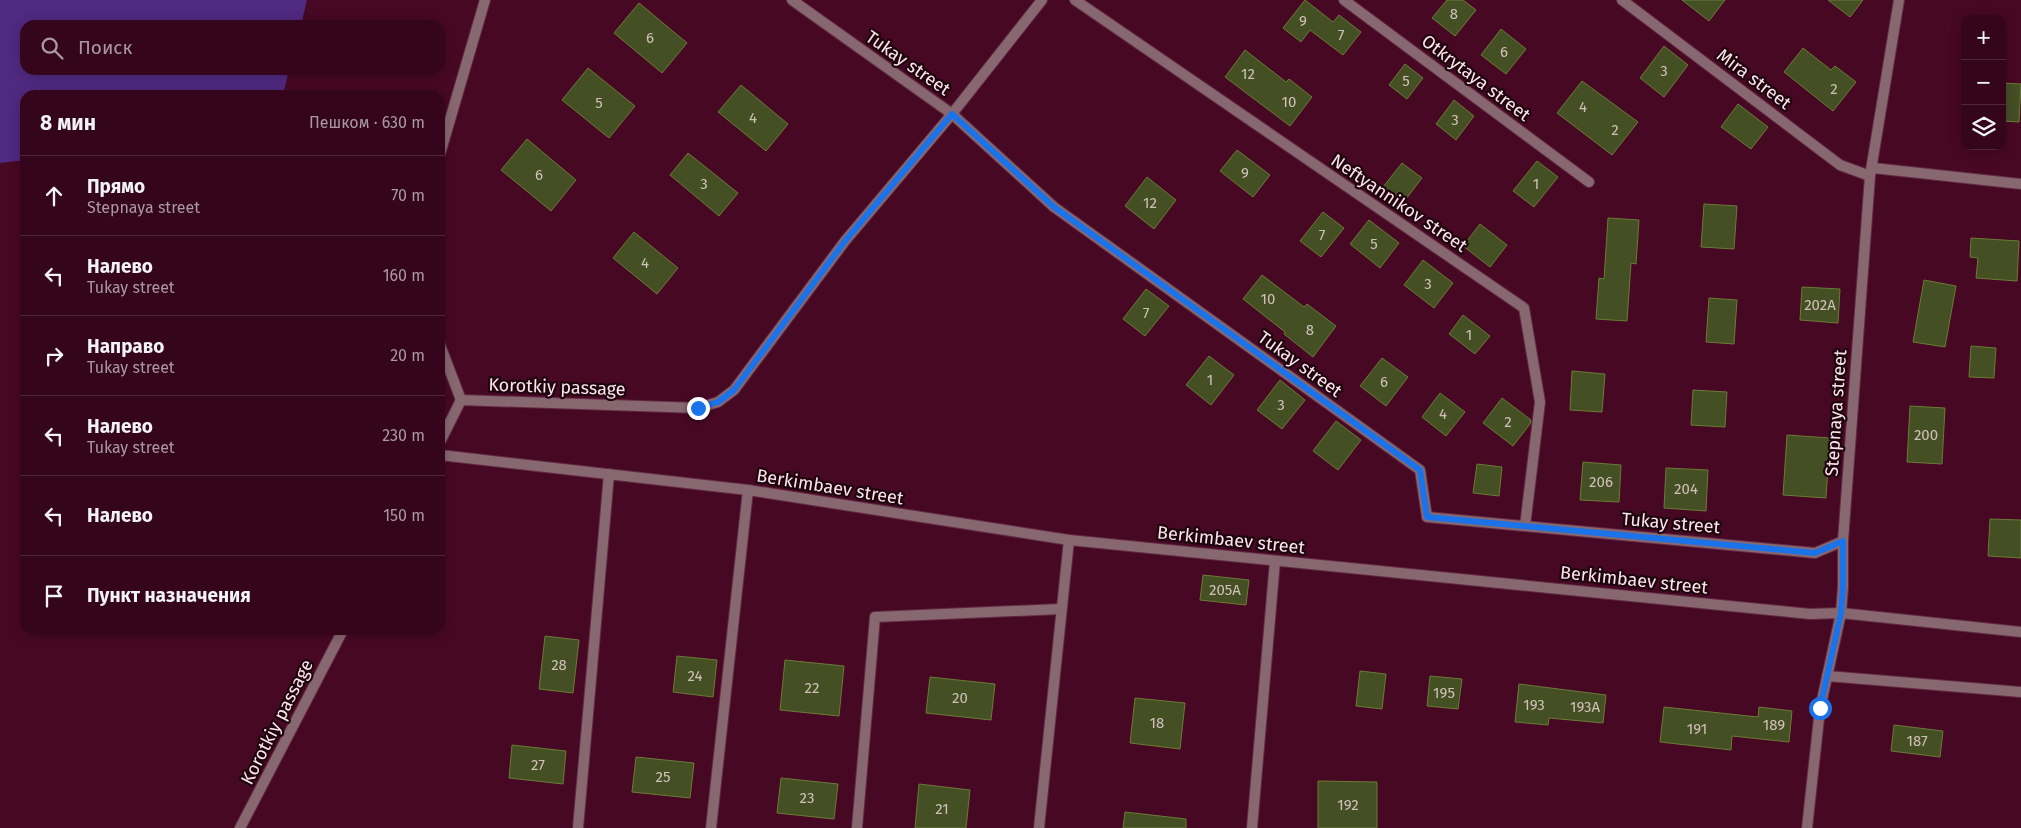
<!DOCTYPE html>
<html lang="ru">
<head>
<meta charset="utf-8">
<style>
	:root { --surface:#35061b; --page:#3d0f24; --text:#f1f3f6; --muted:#aa99a3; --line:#4f273a }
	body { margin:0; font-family:"Fira Sans",sans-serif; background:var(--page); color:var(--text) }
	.controls { position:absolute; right:15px; top:15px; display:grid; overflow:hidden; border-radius:10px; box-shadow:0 2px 12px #0003 }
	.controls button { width:45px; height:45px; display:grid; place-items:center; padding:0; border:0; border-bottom:1px solid var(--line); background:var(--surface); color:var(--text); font:25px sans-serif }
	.stop { position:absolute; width:15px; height:15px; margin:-11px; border:4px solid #1a73e8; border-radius:50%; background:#fff }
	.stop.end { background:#1a73e8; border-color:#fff; box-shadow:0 1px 5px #0008 }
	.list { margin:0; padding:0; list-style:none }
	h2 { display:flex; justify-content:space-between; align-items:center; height:65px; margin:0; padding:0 20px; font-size:21px }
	h2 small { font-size:16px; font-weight:400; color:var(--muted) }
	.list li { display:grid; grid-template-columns:32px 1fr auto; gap:15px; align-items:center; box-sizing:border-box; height:80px; padding:0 20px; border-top:1px solid var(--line) }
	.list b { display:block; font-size:19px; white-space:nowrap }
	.list p { margin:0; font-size:16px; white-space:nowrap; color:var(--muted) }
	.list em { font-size:16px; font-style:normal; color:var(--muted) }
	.icon { flex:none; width:28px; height:28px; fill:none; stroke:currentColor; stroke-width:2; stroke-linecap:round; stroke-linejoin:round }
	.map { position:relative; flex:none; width:2021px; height:828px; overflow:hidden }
	.search { position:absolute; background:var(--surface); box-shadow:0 2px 12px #0003; left:20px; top:20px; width:425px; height:55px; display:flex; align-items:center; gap:12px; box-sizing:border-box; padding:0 18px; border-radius:15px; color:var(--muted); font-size:19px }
	.panel { position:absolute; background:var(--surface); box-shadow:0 2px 12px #0003; left:20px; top:90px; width:425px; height:545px; border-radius:15px }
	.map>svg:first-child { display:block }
	.green { fill:#502980 }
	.building { fill:#454f24; stroke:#6b7b36 }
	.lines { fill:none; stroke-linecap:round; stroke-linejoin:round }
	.minor-casing { stroke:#642b44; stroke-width:12 }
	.tertiary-casing { stroke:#642b44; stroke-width:12 }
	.minor { stroke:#886870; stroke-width:10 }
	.tertiary { stroke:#886870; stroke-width:10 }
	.route { stroke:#1a73e8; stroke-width:6 }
	.labels { text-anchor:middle; stroke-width:4.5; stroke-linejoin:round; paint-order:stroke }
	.number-label { font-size:15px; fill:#d0c0b9 }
	.street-label { font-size:18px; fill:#fee5eb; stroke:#1e050e }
</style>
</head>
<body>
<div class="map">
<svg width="2021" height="828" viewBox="0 0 2021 828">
	<rect width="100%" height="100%" fill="#470824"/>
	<path class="green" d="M0 0H307L301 25H25V70H289L283 95H25V160L0 163Z"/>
	<g class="building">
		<path d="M1305 0 1333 22 1339 15 1361 32 1343 55 1310 30 1301 42 1283 28Z"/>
		<path d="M1447 0H1463L1476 10 1455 36 1432 18Z"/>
		<path d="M1682 0H1725L1709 21Z"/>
		<path d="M1828 0H1863L1850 17Z"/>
		<path d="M639 3 687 43 662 73 614 33Z"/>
		<path d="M1501 29 1526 49 1506 74 1481 55Z"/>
		<path d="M1664 46 1688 65 1664 97 1640 78Z"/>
		<path d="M1803 48 1831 70 1835 66 1856 82 1833 111 1784 72Z"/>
		<path d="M1245 50 1286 82 1289 79 1312 97 1290 126 1225 77Z"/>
		<path d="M1405 64 1423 78 1407 99 1389 85Z"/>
		<path d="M588 68 635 106 609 138 562 100Z"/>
		<path d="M1582 81 1638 122 1612 155 1557 113Z"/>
		<path d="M2002 83 2021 84 2019 122 2002 121Z"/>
		<path d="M741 85 788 124 766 151 718 112Z"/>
		<path d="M1454 100 1474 116 1456 140 1436 124Z"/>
		<path d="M1738 104 1768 127 1751 149 1721 127Z"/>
		<path d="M527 139 576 180 551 211 501 170Z"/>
		<path d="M1237 150 1270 175 1253 197 1220 171Z"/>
		<path d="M688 153 738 193 719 216 670 175Z"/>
		<path d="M1537 161 1558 177 1534 207 1513 191Z"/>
		<path d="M1402 163 1422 178 1403 203 1383 187Z"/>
		<path d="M1147 177 1176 200 1154 229 1125 206Z"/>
		<path d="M1704 204 1737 206 1734 249 1701 247Z"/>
		<path d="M1323 212 1344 228 1321 257 1300 241Z"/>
		<path d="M1608 218 1639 220 1636 264 1631 263 1627 321 1596 319 1599 278 1604 279Z"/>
		<path d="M1369 220 1399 243 1380 268 1350 244Z"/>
		<path d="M1480 224 1507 245 1490 267 1463 246Z"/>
		<path d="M634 232 678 268 657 294 613 258Z"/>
		<path d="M1971 238 2019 241 2017 281 1976 278 1978 258 1970 257Z"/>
		<path d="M1423 260 1453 283 1434 308 1404 285Z"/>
		<path d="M1262 275 1304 307 1307 304 1336 326 1313 357 1284 334 1285 332 1243 299Z"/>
		<path d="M1924 280 1956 286 1945 347 1913 342Z"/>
		<path d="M1802 287 1840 289 1838 323 1800 320Z"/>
		<path d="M1146 289 1169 306 1145 336 1123 319Z"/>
		<path d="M1709 298 1737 300 1734 344 1706 342Z"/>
		<path d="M1463 315 1490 336 1475 354 1449 334Z"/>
		<path d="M1971 346 1996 348 1994 378 1969 377Z"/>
		<path d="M1209 356 1234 375 1211 405 1186 385Z"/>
		<path d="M1382 358 1408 377 1386 406 1360 386Z"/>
		<path d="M1572 371 1605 374 1602 412 1570 410Z"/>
		<path d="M1280 380 1305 400 1282 429 1257 410Z"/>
		<path d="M1693 390 1727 392 1725 427 1691 425Z"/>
		<path d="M1440 393 1465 412 1446 436 1422 417Z"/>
		<path d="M1502 398 1531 420 1530 424 1513 446 1483 423Z"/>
		<path d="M1910 406 1945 408 1942 464 1907 462Z"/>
		<path d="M1336 421 1361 440 1338 470 1313 451Z"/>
		<path d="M1787 435 1830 438 1826 498 1783 495Z"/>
		<path d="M1583 462 1621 465 1619 502 1580 500Z"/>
		<path d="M1477 464 1502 467 1499 496 1473 493Z"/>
		<path d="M1666 468 1708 470 1706 511 1664 508Z"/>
		<path d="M1990 519 2021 520V558L1988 556Z"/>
		<path d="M1203 575 1249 580 1246 605 1200 600Z"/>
		<path d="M545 636 579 640 573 693 539 689Z"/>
		<path d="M677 656 717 660 713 697 673 692Z"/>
		<path d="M785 660 844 666 839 716 780 710Z"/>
		<path d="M1360 671 1386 674 1382 709 1356 706Z"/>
		<path d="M1430 676 1462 679 1458 709 1427 706Z"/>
		<path d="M930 677 995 684 991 720 926 713Z"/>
		<path d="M1519 684 1606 695 1603 723 1549 718 1548 725 1515 722Z"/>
		<path d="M1135 698 1185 703 1180 749 1130 743Z"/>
		<path d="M1664 707 1758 717 1759 707 1792 711 1789 742 1732 736 1731 750 1660 742Z"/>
		<path d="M1894 725 1943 731 1940 757 1891 751Z"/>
		<path d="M512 745 566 751 563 784 509 778Z"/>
		<path d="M636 757 694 763 690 798 632 792Z"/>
		<path d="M781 778 838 784 834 819 777 813Z"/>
		<path d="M1318 781 1377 782V828H1318Z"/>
		<path d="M919 784 970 790 966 828H915Z"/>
		<path d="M1125 812 1186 819V828H1123Z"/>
	</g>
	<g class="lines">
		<g class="minor-casing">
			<g id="minor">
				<path d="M792 0 952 114 1054 207 1420 470 1427 517 1815 553 1843 541"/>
				<path d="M1075 0 1524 308 1540 402 1525 526"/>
				<path d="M1344 0 1589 182"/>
				<path d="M1622 0 1840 165 1870 176"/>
				<path d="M440 154 485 0"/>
				<path d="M1873 168 2021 184"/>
				<path d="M440 345 461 400"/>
				<path d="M440 442 461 400 698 408 718 402 734 390 845 241 952 114 1042 0"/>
				<path d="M440 455 748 490 1069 540 1810 614 1841 613"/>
				<path d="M1827 676 2021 692"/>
				<path d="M240 828 343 630"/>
				<path d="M578 828 609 474"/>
				<path d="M711 828 748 490"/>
				<path d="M857 828 875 617 1061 609"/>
				<path d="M1039 828 1069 540"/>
				<path d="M1252 828 1275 561"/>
			</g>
		</g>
		<g class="tertiary-casing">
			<g id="tertiary">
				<path d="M1841 613 2021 632"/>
				<path d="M1807 828 1820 709 1841 613 1843 587V541L1870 176 1899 0"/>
			</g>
		</g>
		<use href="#minor" class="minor"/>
		<use href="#tertiary" class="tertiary"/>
	</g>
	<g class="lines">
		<path class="route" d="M698 408 718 402 734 390 845 241 952 114 1054 207 1420 470 1427 517 1815 553 1843 541V587L1841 613 1820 708"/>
	</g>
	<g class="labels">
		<g class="number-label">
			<text x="1454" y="19">8</text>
			<text x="1303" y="26">9</text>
			<text x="1341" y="40">7</text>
			<text x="650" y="43">6</text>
			<text x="1504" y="57">6</text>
			<text x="1664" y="76">3</text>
			<text x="1248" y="79">12</text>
			<text x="1406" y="86">5</text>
			<text x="1834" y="94">2</text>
			<text x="1289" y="107">10</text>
			<text x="599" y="108">5</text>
			<text x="1583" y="112">4</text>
			<text x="753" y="123">4</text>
			<text x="1455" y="125">3</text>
			<text x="1615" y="135">2</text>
			<text x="1245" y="178">9</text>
			<text x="539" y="180">6</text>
			<text x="704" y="189">3</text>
			<text x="1536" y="189">1</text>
			<text x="1150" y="208">12</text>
			<text x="1322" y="240">7</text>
			<text x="1374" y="249">5</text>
			<text x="645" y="268">4</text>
			<text x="1428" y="289">3</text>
			<text x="1268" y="304">10</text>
			<text x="1820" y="310">202А</text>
			<text x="1146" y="318">7</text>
			<text x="1310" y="335">8</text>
			<text x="1469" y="340">1</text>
			<text x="1210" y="385">1</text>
			<text x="1384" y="387">6</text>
			<text x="1281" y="410">3</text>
			<text x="1443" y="419">4</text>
			<text x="1508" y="427">2</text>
			<text x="1926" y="440">200</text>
			<text x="1601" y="487">206</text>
			<text x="1686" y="494">204</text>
			<text x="1225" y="595">205А</text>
			<text x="559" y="670">28</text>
			<text x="695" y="681">24</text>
			<text x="812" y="693">22</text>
			<text x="1444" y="698">195</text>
			<text x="960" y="703">20</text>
			<text x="1534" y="710">193</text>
			<text x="1585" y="712">193А</text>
			<text x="1157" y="728">18</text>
			<text x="1774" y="730">189</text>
			<text x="1697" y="734">191</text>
			<text x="1917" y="746">187</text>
			<text x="538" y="770">27</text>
			<text x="663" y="782">25</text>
			<text x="807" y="803">23</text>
			<text x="1348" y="810">192</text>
			<text x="942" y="814">21</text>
		</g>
		<g class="street-label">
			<text transform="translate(908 63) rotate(35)" y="6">Tukay street</text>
			<text transform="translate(1476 78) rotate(37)" y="6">Otkrytaya street</text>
			<text transform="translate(1754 79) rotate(37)" y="6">Mira street</text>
			<text transform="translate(1399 203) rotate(34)" y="6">Neftyannikov street</text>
			<text transform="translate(1300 364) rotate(36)" y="6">Tukay street</text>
			<text transform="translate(557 387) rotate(2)" y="6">Korotkiy passage</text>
			<text transform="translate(1836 413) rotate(-86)" y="6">Stepnaya street</text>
			<text transform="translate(830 487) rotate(9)" y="6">Berkimbaev street</text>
			<text transform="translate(1671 523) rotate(5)" y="6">Tukay street</text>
			<text transform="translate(1231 540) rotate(6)" y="6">Berkimbaev street</text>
			<text transform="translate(1634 580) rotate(6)" y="6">Berkimbaev street</text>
			<text transform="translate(277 722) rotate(-63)" y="6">Korotkiy passage</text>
		</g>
	</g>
</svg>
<div class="controls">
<button>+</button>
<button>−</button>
<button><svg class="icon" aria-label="layers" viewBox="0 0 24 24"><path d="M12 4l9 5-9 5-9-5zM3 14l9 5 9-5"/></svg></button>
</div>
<div class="stop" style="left:1820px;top:708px"></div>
<div class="stop end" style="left:698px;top:408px"></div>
<div class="search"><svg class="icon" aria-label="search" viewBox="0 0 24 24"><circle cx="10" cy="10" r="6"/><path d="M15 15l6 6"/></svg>Поиск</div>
<section class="panel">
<h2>8 мин<small>Пешком · 630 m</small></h2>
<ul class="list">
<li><svg class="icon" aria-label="ahead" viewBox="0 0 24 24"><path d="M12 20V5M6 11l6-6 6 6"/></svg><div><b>Прямо</b><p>Stepnaya street</p></div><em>70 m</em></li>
<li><svg class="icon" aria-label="left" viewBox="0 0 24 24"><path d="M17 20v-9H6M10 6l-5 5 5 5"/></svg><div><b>Налево</b><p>Tukay street</p></div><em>160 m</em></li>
<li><svg class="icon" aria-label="right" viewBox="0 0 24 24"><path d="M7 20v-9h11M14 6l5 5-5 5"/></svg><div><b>Направо</b><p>Tukay street</p></div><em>20 m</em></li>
<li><svg class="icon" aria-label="left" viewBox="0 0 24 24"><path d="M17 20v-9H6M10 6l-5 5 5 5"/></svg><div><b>Налево</b><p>Tukay street</p></div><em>230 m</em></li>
<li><svg class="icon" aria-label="left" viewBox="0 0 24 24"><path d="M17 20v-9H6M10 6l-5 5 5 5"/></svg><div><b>Налево</b></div><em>150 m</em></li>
<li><svg class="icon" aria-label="arrive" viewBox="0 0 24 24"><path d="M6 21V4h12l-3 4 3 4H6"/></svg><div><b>Пункт назначения</b></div></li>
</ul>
</section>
</div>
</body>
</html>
